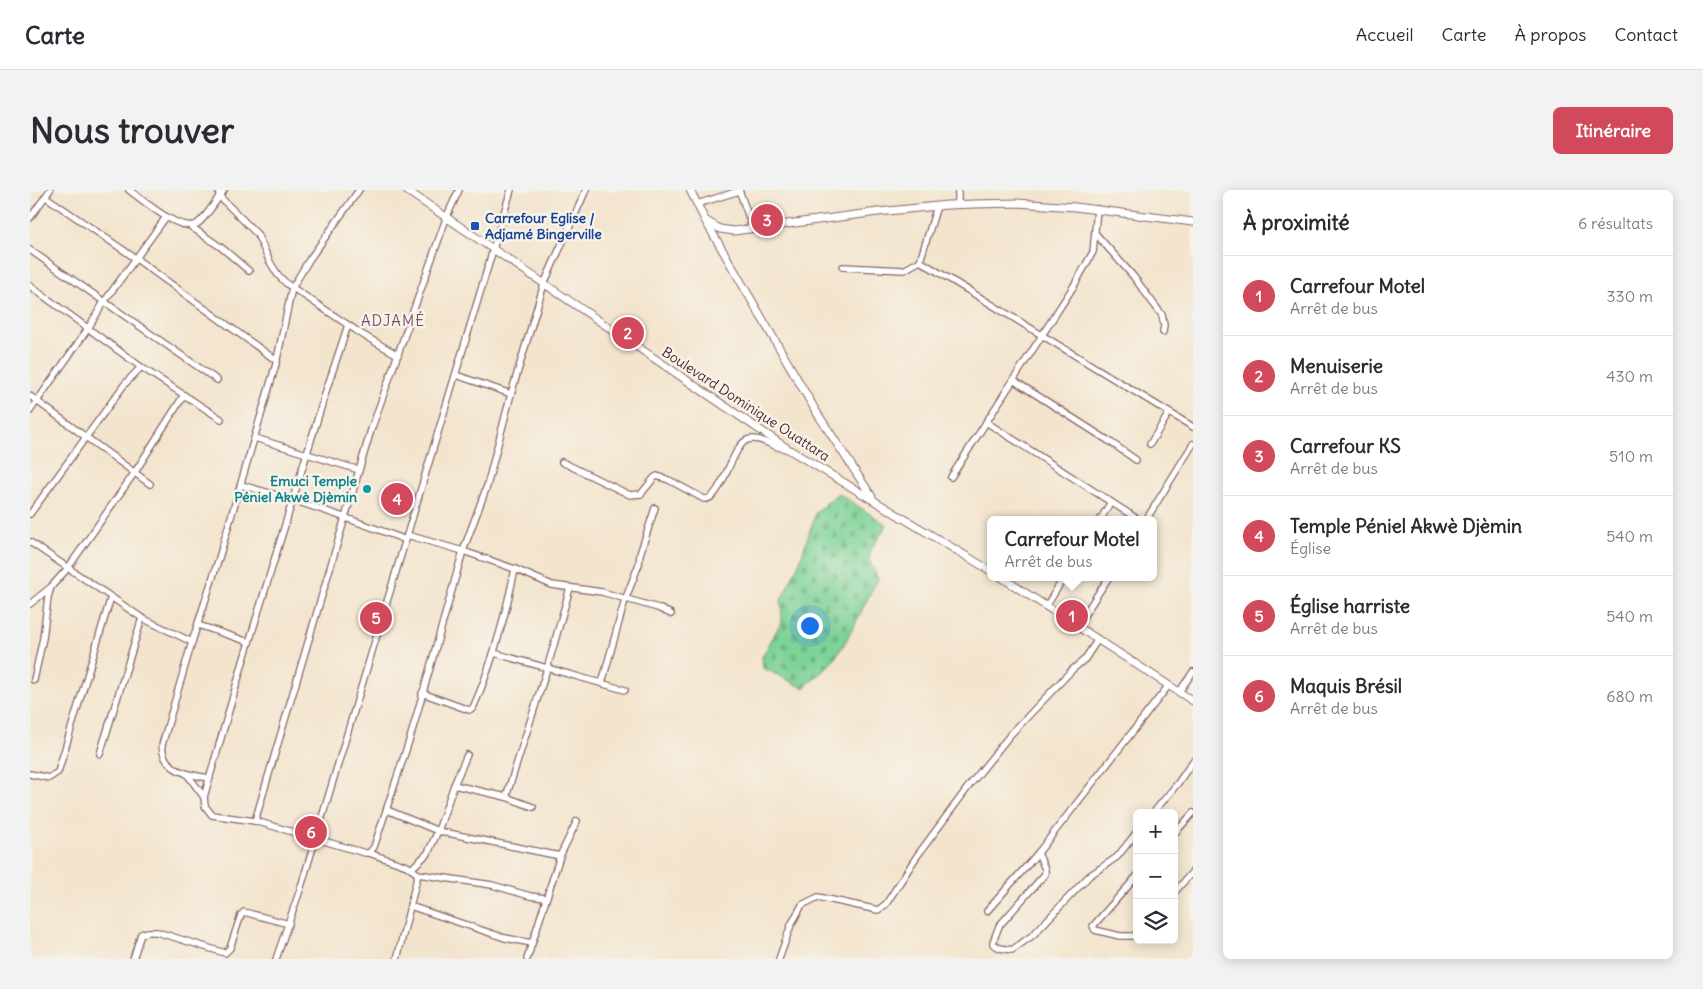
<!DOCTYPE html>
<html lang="fr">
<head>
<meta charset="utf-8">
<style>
	:root { --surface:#fff; --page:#f2f2f3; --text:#2b2b33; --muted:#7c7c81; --line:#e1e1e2; --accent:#d1495b }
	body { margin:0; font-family:Delius,sans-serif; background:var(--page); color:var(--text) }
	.controls { position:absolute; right:15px; bottom:15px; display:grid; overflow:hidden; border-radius:8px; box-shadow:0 2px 12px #0003 }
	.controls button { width:45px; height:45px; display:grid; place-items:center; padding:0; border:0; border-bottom:1px solid var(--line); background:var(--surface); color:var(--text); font:25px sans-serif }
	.you { position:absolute; left:779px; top:435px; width:18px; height:18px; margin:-12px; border:4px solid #fff; border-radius:50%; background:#1a73e8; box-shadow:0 0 0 8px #1a73e833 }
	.badge { display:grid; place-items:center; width:32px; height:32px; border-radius:50%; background:var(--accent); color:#fff; font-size:16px; font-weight:700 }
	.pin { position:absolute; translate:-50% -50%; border:2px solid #fff; box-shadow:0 1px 5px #0006 }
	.popup { position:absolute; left:957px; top:326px; width:170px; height:65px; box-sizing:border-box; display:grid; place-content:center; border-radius:8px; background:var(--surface); filter:drop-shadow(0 1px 4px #0005); font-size:16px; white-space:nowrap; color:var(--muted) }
	.popup b { font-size:19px; color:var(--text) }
	.popup::after { content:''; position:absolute; left:50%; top:100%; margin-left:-10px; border:10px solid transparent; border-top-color:var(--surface) }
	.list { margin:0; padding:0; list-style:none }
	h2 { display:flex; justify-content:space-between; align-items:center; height:65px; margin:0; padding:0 20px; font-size:21px }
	h2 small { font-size:16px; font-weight:400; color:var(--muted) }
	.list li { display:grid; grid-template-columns:32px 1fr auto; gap:15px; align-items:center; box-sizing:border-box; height:80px; padding:0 20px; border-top:1px solid var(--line) }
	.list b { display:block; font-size:19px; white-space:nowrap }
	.list p { margin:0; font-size:16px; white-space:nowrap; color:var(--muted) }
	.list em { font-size:16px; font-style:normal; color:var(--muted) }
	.icon { flex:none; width:28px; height:28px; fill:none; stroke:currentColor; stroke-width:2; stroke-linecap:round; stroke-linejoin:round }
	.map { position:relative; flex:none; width:1163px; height:769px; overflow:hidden; border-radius:8px }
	header { display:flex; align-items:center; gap:30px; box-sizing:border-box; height:70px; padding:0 25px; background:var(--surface); border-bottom:1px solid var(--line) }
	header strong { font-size:24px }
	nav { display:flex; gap:28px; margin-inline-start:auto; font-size:18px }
	.intro { display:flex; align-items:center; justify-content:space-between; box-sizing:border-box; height:120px; padding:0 30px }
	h1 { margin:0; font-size:35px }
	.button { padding:12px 22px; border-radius:8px; background:var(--accent); color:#fff; font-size:18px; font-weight:700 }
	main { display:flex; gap:30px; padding:0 30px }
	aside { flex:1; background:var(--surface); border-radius:8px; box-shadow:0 2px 12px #0003 }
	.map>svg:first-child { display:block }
	.cemetery { fill:url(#cemetery-stones); stroke:#627861 }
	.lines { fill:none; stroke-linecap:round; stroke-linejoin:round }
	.minor-casing { stroke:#856464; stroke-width:8 }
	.tertiary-casing { stroke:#856464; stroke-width:9 }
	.minor { stroke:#fff; stroke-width:5.5 }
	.tertiary { stroke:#fff; stroke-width:7 }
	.transit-dot { fill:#1a4fb4; stroke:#f7f3e8; stroke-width:2 }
	.culture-dot { fill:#0f9aa8; stroke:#f7f3e8; stroke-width:2 }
	.labels { text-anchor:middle; stroke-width:5; stroke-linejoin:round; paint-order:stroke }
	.transit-label { font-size:14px; font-weight:bold; fill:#164399; stroke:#f7f3e8; text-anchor:start }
	.street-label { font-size:14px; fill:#4a1f2b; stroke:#f7f3e8 }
	.culture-label { font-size:14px; font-weight:bold; fill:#0d838f; stroke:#f7f3e8; text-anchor:end }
	.neighbourhood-label { font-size:15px; letter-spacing:1px; fill:#7d5170; stroke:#f7f3e8 }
</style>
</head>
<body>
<header>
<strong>Carte</strong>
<nav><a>Accueil</a><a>Carte</a><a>À propos</a><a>Contact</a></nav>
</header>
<div class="intro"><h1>Nous trouver</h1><a class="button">Itinéraire</a></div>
<main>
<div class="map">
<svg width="1163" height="769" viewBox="0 0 1163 769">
	<defs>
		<pattern id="cemetery-stones" width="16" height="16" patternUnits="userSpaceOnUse" patternTransform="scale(1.25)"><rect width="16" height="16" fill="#7bd297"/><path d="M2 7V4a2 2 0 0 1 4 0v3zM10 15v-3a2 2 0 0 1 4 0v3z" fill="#6cb482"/></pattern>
	</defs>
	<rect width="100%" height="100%" fill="#f7f3e8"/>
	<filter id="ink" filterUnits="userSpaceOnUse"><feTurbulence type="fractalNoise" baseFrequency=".02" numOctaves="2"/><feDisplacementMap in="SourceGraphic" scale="10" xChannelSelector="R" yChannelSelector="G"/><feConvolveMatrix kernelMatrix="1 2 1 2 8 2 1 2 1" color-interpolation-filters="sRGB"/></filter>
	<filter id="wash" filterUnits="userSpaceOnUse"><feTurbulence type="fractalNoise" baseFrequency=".0096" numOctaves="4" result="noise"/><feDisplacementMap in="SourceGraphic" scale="20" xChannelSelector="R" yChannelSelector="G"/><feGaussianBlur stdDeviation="1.12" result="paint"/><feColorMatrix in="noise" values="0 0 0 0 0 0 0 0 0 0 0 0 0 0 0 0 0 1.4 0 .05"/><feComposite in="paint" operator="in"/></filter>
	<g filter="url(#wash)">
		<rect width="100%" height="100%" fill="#f3e4cd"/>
		<path class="cemetery" d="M808 303 857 335 841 359 839 369 848 389C833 415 823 443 805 468 797 479 784 488 774 498L733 478 732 467 752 431 751 410 770 371 786 322Z"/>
	</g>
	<g filter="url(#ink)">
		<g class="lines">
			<g class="minor-casing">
				<g id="minor">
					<path d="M99 0C113 10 150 43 167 34 176 28 187 9 194 0"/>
					<path d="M189 0V6L227 44 240 72 248 85 257 94 333 145 368 165"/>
					<path d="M709 0 723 39"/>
					<path d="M928 0V14"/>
					<path d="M16 7 105 68 247 171"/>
					<path d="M667 14 709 1"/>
					<path d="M0 28 20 0"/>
					<path d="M160 36 192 58 219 81"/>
					<path d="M1065 43 1103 86 1132 125 1134 135 1133 142"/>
					<path d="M0 60 187 190"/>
					<path d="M890 71 1163 237"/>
					<path d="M813 77 874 80 890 71 907 16"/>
					<path d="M0 96 111 177 191 229"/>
					<path d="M318 135 297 198 213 472 174 607 175 616 182 625 225 631 335 663H339L344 657 381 545 433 361 457 296 481 204 514 94 556 0"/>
					<path d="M426 185 481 204"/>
					<path d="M983 190 1079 251 1106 270"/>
					<path d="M0 206 120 294"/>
					<path d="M0 221 57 140 74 112 136 27"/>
					<path d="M956 232 1109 330"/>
					<path d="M225 248 329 280"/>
					<path d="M1120 254 1139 223"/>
					<path d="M532 272 600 305 611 304 624 288 627 286 639 290 674 309C692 311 701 257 717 250 730 245 744 259 758 259"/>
					<path d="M921 287 1045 94 1063 62 1067 19"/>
					<path d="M211 295C267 310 321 329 376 350"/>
					<path d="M0 324 94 195 111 177"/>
					<path d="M1070 330 1081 312"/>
					<path d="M1116 330 1163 254"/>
					<path d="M377 345 433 361 485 379 522 395 572 402 628 418 641 424"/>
					<path d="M0 352 112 428 162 452"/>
					<path d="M0 414 21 397 38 378 105 282 154 205"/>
					<path d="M1016 417 1034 387"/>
					<path d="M168 435 219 452"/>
					<path d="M1047 436 1079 387"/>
					<path d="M464 463 595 500"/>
					<path d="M4 490 13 448 18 407 21 397"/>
					<path d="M572 493 595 410 609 374 610 364 625 318"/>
					<path d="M1149 502 1163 482"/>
					<path d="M392 503 439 520 443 518C463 473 475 427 485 379"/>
					<path d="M70 564 112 428"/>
					<path d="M0 584 19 588 28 582 81 407"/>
					<path d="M157 584 174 607"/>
					<path d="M180 588C158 585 133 581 132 555L162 452 189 368 246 174 262 98 279 70 329 0"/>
					<path d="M424 595 476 607 503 617"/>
					<path d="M476 607 517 479 540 398"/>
					<path d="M357 620 408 641 424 595 437 565"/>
					<path d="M1123 623 1148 593 1163 571"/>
					<path d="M225 631 341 240 417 26 429 0"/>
					<path d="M1144 644 1163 623"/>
					<path d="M339 663 377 676 388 684 462 695 500 706 515 708"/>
					<path d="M1008 663 1015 679V684L969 736 963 752V754L970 758 982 760 1003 745 1059 686 1087 667 1107 642"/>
					<path d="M381 679 398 663 408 641 530 666"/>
					<path d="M1107 686 1063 736 1065 740 1090 746H1104L1107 743"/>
					<path d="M1144 703 1163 681"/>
					<path d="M380 716 475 748 502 753"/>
					<path d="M957 721 1008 663 1139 495"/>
					<path d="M103 769 111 744 118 742H127L195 763 200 758 211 725 214 722 259 734"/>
					<path d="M246 769 271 697 481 0"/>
					<path d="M367 769 388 684"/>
					<path d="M497 769 530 666 547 631"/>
					<path d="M749 769 761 735 772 715 788 707 848 720 856 714 887 666 939 596 980 545 1042 480 1055 469 1068 449"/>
				</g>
			</g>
			<g class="tertiary-casing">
				<g id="tertiary">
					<path d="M376 0 758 259 961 381"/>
					<path d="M660 0 675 30 787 223 842 307"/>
					<path d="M675 30 690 39 704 41 848 22 917 15 945 14 987 13 1045 17 1163 32"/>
					<path d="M971 387 1163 511"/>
				</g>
			</g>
			<use href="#minor" class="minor"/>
			<use href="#tertiary" class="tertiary"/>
		</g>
	</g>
	<rect class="transit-dot" x="440" y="31" width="10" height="10" rx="2.5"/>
	<circle class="culture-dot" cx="337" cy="299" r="5"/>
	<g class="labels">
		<g class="transit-label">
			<text x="455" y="33">Carrefour Eglise /<tspan x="455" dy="16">Adjamé Bingerville</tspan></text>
		</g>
		<g class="street-label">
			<text transform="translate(716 214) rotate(33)" y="5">Boulevard Dominique Ouattara</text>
		</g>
		<g class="culture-label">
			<text x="327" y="296">Emuci Temple<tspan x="327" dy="16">Péniel Akwè Djèmin</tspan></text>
		</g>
		<g class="neighbourhood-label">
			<text x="363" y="136">ADJAMÉ</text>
		</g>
	</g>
</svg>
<div class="controls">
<button>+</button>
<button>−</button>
<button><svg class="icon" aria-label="layers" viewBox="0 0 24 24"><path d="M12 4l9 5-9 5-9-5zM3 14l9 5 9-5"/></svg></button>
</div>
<div class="you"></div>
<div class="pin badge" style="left:1042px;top:426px">1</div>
<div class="popup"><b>Carrefour Motel</b>Arrêt de bus</div>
<div class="pin badge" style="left:598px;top:143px">2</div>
<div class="pin badge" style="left:737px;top:30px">3</div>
<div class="pin badge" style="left:367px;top:309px">4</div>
<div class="pin badge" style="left:346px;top:428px">5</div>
<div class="pin badge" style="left:281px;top:642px">6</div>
</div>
<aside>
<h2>À proximité<small>6 résultats</small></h2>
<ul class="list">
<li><span class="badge">1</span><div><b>Carrefour Motel</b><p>Arrêt de bus</p></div><em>330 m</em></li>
<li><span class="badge">2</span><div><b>Menuiserie</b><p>Arrêt de bus</p></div><em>430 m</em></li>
<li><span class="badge">3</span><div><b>Carrefour KS</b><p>Arrêt de bus</p></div><em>510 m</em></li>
<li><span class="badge">4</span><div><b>Temple Péniel Akwè Djèmin</b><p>Église</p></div><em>540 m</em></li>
<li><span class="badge">5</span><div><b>Église harriste</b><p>Arrêt de bus</p></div><em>540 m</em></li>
<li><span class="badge">6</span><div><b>Maquis Brésil</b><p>Arrêt de bus</p></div><em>680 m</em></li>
</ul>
</aside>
</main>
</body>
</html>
